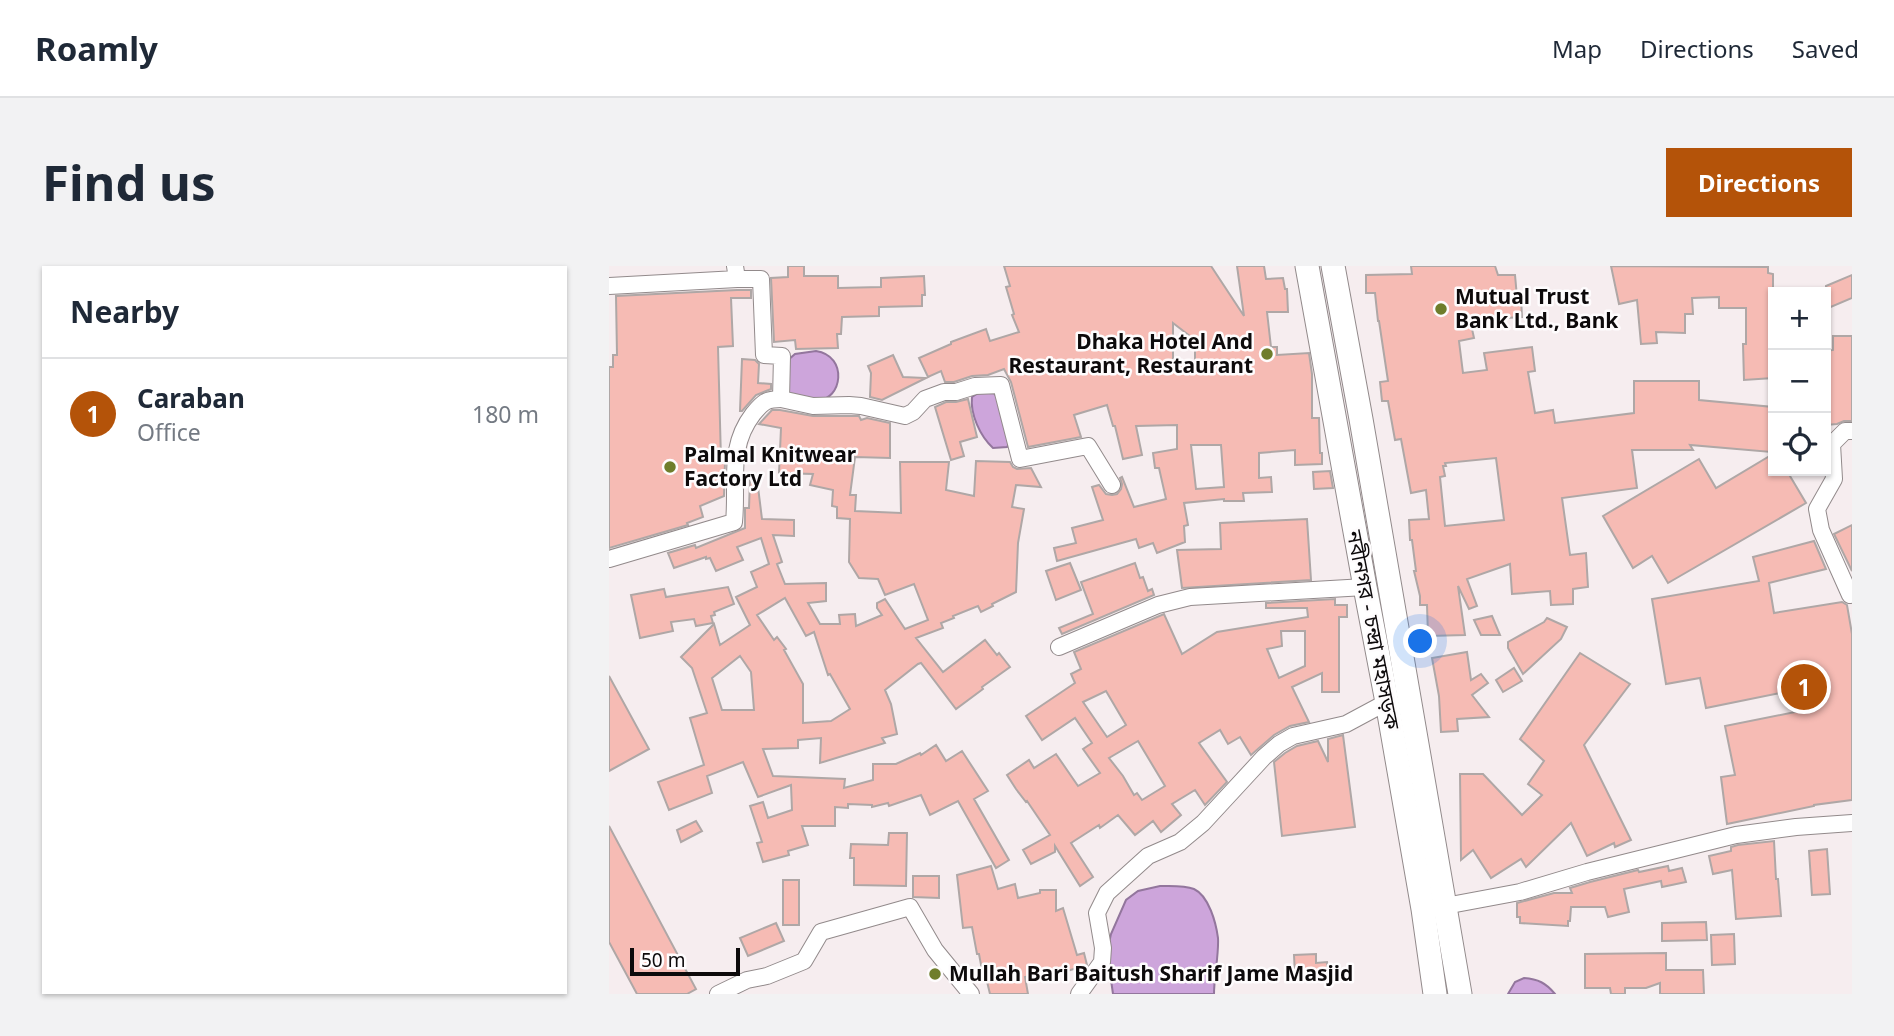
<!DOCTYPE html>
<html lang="en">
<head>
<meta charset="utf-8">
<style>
	:root { --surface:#fff; --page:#f2f2f3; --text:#1f2937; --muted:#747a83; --line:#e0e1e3; --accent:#b45309 }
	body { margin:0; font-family:"Noto Sans","Noto Sans Bengali",sans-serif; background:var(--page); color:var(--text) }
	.controls { position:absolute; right:21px; top:21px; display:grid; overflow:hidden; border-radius:0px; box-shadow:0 2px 5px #0004 }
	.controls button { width:63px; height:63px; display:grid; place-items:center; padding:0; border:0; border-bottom:2px solid var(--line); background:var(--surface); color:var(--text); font:35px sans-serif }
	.scale { position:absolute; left:21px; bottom:18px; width:110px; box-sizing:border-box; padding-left:7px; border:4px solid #0d0a0b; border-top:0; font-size:19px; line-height:24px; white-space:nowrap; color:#0d0a0b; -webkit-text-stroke:5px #fefcfd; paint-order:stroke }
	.you { position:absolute; left:812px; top:376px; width:24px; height:24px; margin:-18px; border:5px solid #fff; border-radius:50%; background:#1a73e8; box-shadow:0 0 0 10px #1a73e833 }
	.badge { display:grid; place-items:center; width:46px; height:46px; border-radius:50%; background:var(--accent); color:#fff; font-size:23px; font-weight:700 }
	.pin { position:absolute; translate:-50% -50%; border:4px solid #fff; box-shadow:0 2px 7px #0006 }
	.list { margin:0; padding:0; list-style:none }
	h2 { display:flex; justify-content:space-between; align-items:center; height:91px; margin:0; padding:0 28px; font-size:30px }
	h2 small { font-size:23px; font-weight:400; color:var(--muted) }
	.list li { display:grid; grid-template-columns:46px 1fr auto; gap:21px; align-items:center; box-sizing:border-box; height:112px; padding:0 28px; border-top:2px solid var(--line) }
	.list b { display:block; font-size:26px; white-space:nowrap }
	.list p { margin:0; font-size:23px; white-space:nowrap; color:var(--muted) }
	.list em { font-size:23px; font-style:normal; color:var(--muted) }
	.icon { flex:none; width:38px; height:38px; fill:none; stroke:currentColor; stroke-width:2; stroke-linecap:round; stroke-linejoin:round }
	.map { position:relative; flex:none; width:1243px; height:728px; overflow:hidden; border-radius:0px }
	header { display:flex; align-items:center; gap:42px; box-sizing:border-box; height:98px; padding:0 35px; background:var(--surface); border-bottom:2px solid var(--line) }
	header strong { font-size:33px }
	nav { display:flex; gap:38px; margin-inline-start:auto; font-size:24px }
	.intro { display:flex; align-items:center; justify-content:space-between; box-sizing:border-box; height:168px; padding:0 42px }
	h1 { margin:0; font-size:49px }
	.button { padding:18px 32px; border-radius:0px; background:var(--accent); color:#fff; font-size:24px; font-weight:700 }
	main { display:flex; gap:42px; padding:0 42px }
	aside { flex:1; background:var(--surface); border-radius:0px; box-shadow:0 2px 5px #0004 }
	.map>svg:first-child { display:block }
	.water { fill:#cda5db; stroke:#93769d; stroke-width:2 }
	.building { fill:#f6bbb4; stroke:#afa7a6; stroke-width:2; fill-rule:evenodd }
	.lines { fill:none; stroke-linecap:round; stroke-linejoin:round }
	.minor-casing { stroke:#928a8b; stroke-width:18 }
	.highway-casing { stroke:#928a8b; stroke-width:25 }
	.minor { stroke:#fff; stroke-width:16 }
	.highway { stroke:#fff; stroke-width:23 }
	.poi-dot { fill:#6f7d2b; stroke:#fefcfd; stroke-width:2.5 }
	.labels { text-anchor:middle; stroke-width:5; stroke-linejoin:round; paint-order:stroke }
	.poi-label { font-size:21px; font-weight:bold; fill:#0d0a0b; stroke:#fefcfd; text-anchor:start }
	.street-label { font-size:21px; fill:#0d0a0b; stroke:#fefcfd }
</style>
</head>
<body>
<header>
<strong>Roamly</strong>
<nav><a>Map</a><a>Directions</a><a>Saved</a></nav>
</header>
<div class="intro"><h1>Find us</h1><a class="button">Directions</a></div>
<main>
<aside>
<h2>Nearby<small></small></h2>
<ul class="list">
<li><span class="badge">1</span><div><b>Caraban</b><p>Office</p></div><em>180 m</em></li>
</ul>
</aside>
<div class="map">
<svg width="1243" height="728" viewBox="0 0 1243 728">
	<rect width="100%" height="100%" fill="#f6edef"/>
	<g class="water">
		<path d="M207 85C240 90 233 135 208 134 199 134 188 130 180 128L178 95 186 88Z"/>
		<path d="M371 126H384L388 131 400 178 398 181 384 182C371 170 361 148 363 131Z"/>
		<path d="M551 620C561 620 575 619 585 623 600 630 607 657 609 672 610 688 605 711 605 728H504L498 686 502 668 517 634 529 625Z"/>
		<path d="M915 712C929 713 937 717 946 728H899L906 716Z"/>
	</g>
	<g class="building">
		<path d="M179 0H195V10H229V22L272 21V12L315 10 316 29H313V40L270 41V50L233 51 232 68H228L229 82 187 83 186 74 165 76 162 12 179 11Z"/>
		<path d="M395 0H602L635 50 628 0H655L657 13 674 12 676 23H678L679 46H658L662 81H668V89L700 87 703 108V152H710L711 187H713V198L686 199V184L650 187V212L662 211 663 226 634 227 635 235H615V233L575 237 579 259 575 260 576 276 548 287 544 277 530 282 527 273 448 295 445 282 467 277 463 262 494 254 483 221 490 219 497 228 503 229 508 228 512 223 513 218 511 212 513 211 525 241 557 233 550 202H546L544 187 568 183V159L527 160 533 189 514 193 506 160H504L498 139 465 149 472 171 419 181 402 116 395 103 379 109 363 110 345 116H336L332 105 319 111 310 92 342 78V76L377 63 381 75 410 66 403 49 405 48 397 21 401 20ZM564 57 586 74V98H564ZM582 179H612L615 221 587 223Z"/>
		<path d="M802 0H886L889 9H906L908 31H912L913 51 861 54 865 72 850 75 854 107 878 104 875 87 923 81 926 105 919 106 926 147 944 144 946 157 1025 147V115H1090V134L1164 141 1162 186 1081 179 1084 184H1023L1028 222 953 232 961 289 977 287 979 321 964 323V338L942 339 941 325 903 328 901 298 858 313 868 340 860 343 849 320 856 369 819 370 818 339H811V330L805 305H807L803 274H801L800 254 820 253 817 224 802 227 792 173 786 174 779 135H773L771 116 779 115 770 55H769L766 27H757V9L803 8ZM887 192 895 254 836 260 831 211 836 210 834 200H837L836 197Z"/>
		<path d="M1002 0 1159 1V7L1164 8V68L1162 69H1164V112L1135 114 1134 78H1137V42H1110V31L1083 32 1084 48H1076V67L1047 66 1048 77 1032 78 1028 34 1010 38Z"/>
		<path d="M1243 9V32L1217 43V20Z"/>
		<path d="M128 24H142V32H122L124 80 109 81 112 194H116L115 230 91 240 94 251 78 257 79 259 0 282V101H4V89H8L7 30Z"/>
		<path d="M1224 70H1243V155H1235L1228 158 1217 159V85L1224 84Z"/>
		<path d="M284 89 294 111 317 112 273 134 261 131 262 107 259 100Z"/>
		<path d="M133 93 146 94 150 98 149 117 162 118V123L147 129 133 145H131Z"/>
		<path d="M359 133 368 171 351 176 355 190 342 194 326 141 337 136H347Z"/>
		<path d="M163 144H171L204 150H250L252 154 258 152 281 157V192L246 191 241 229H247L246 245 292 247 291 196H340L337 224 365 230 367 195 401 196 404 201 408 203 422 202 432 221 407 219 403 241 415 243 409 277 407 326 383 338 384 340 372 346 369 340 344 350 345 352 332 357 334 362 307 372 334 406 376 374 388 389 390 387 401 401 373 421 374 423 347 443 312 397 309 398 276 424 282 438 288 468 273 472 276 477 211 497 212 472 189 474V482L154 483 164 510 236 513 235 522 264 514V498H287L311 487 312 489 327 479 337 495 353 485 379 525 365 533 400 594 387 602 349 535 321 549 312 529 280 540 279 537 263 541V539L239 538V542L226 541V560H193L199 579 179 585 180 589 154 596 148 577 153 576 141 540 154 536 159 552 183 544 182 519 149 531 134 496 98 510 103 527 60 544 49 516 95 499 81 452 98 447 83 402 72 391 105 358 111 379 141 359 127 331 148 321 142 306 160 298 152 272 128 281 134 294 107 305 101 292 97 293V291L65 302 59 287 86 279 87 282 136 262V242H140L141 213H148L153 253 185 254V270L164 269 173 296 168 298 176 318 217 317V335L199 337 211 358H231L230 349 246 348 247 360 273 349 268 342V337L276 333 296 363 319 354 305 318 276 329 269 313 250 312 240 296 241 253 228 252V241L223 240 224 224 201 219 204 208 170 207 172 162 150 158ZM176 332 197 370 205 366 219 409 221 408 241 443 222 455 194 457V418L175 384 177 383 168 371 165 374 148 349ZM131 390 142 406 145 444H113L103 412Z"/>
		<path d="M1164 188V205H1178L1197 237 1059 317 1043 290 1024 302 994 250 1090 193 1107 222Z"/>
		<path d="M721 205 724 222 705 223 704 206Z"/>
		<path d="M698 253 702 314 573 322 568 284 612 283 611 257Z"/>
		<path d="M1243 259V305L1225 268Z"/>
		<path d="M1205 275 1217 303 1160 317 1165 347 1233 336 1238 339 1243 368V534L1205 539V540L1118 558 1112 511 1126 509 1116 460 1196 444 1191 423 1097 442 1091 412 1057 418 1043 333 1150 315 1144 291Z"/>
		<path d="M461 297 472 324 447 334 437 305Z"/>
		<path d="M526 297 531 312 534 311 539 325 543 323 545 329 453 368 450 362 484 348 472 316Z"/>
		<path d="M119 321 125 338 105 346 106 349 102 350 104 357 87 360 85 353 62 356 64 365 31 372 22 329 55 323 57 331Z"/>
		<path d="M726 333V339H738V351H730V426H713V407L683 421 700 456 681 460 665 469 642 489 631 471 619 478 611 464 590 477 618 516 596 539 586 524 563 538 572 549 552 566 544 555 526 569 509 549 491 562 490 559 462 577 484 611 471 620 446 580V586L422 598 414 584 441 569 418 535 417 536 407 523 398 509 420 494 425 502 447 488 469 520 491 507 474 483 483 477 466 452 433 474 417 450 466 417 462 408 472 403 465 386 555 348 573 388 608 366 699 351 698 342H657V337ZM672 365H696V400L670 412 658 383 673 380ZM497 425 517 459 498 471 474 436ZM529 475 556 520 533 534 528 527 525 529 514 510 500 492Z"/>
		<path d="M883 350 891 369H872L865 354Z"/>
		<path d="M938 352 958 361 952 373 914 408 899 382V376L935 356Z"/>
		<path d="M858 386 862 414 872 408 879 417 863 429 880 451 848 453 849 465 832 466 830 430 823 392Z"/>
		<path d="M971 387 1021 418 975 479 1022 574 1006 581 1005 577 978 590 962 557 917 601 912 593 882 612 864 584 852 594 851 508H874L913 549 933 529 919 518 935 495 911 473Z"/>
		<path d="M905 402 913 415 894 426 887 414Z"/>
		<path d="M0 410 40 483 0 505Z"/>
		<path d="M734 469 746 561 673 570 665 496 676 487 688 480 709 475 719 496V473Z"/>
		<path d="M87 555 93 565 72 576 68 564Z"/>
		<path d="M0 560 87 723 78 728H28L0 676Z"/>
		<path d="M280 567H298L297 620 245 619V592H241L242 578 279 579Z"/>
		<path d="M1165 575 1167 613H1169L1172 650 1127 653 1123 604 1104 608 1100 590 1122 585V581L1129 579Z"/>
		<path d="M1218 583 1221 628 1203 629 1200 585Z"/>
		<path d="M382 600 389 623 406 618 409 632 431 627V624H447V645L454 642 468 689 475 687 478 699 445 709 444 705 416 711 419 728H381L375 703 373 704 370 688H368L363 661 354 662 348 609Z"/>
		<path d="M1059 600 1060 605 1073 602 1077 616 1053 621 1052 615 1015 623 1020 646 999 651 996 641H962L961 655H959V660L911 657V651H908V637L945 627H963L961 622 981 616 1029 604 1030 606Z"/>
		<path d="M304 610H330V632L304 631Z"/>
		<rect x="174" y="614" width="16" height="45"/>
		<path d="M1097 656 1098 674 1053 675V657Z"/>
		<path d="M167 657 175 675 139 690 131 672Z"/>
		<path d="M1125 668 1126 698 1103 699 1102 669Z"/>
		<path d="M1057 687V704H1094L1095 728H1051V717L1037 722H1016V728H1002L1001 722H976V688Z"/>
		<path d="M707 688V697L718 696 719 709H686L685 689Z"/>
	</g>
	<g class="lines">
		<g class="minor-casing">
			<g id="minor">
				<path d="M128 13H152L155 89 173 90 172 133 204 140 240 139 252 140 296 150 304 146 316 133 335 126H347L366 120 392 119 411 193 479 180 503 219"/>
				<path d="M0 20 128 13 126 0"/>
				<path d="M0 293 125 256C129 216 118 182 144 148 154 136 157 133 172 133"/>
				<path d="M1241 329 1212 264 1208 243 1225 213 1223 178 1236 165H1243"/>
				<path d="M450 381 549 339 581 331 756 321"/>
				<path d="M836 640 911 626 978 606 1127 569 1187 561 1243 557"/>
				<path d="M109 728 138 714 158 710 195 695 212 666 301 641 326 684 362 728"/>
				<path d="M470 728 493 696 494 682 488 647 498 627 539 590 571 576 594 557 655 491 670 478 684 470 737 458 778 436"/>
			</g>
		</g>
		<g class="highway-casing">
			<g id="highway">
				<path d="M698 0 756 321 778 436 814 643 826 728"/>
				<path d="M724 0 752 153 851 728"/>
			</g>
		</g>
		<use href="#minor" class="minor"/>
		<use href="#highway" class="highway"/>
	</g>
	<g class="poi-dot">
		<circle cx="832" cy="43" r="7"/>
		<circle cx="658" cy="88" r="7"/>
		<circle cx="61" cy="201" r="7"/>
		<circle cx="326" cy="708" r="7"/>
	</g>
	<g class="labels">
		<g class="poi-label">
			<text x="846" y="38">Mutual Trust<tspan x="846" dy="24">Bank Ltd., Bank</tspan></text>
			<text x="644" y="83" text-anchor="end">Dhaka Hotel And<tspan x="644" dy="24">Restaurant, Restaurant</tspan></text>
			<text x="75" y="196">Palmal Knitwear<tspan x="75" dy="24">Factory Ltd</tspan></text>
			<text x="340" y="715">Mullah Bari Baitush Sharif Jame Masjid</text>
		</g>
		<g class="street-label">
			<text transform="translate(764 364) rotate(79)" y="7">নবীনগর - চন্দ্রা মহাসড়ক</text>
		</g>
	</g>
</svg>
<div class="controls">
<button>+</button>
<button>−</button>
<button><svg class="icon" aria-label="locate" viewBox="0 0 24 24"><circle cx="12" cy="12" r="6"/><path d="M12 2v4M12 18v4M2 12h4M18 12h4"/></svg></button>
</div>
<div class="scale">50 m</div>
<div class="you"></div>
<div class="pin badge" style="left:1195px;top:421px">1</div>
</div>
</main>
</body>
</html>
